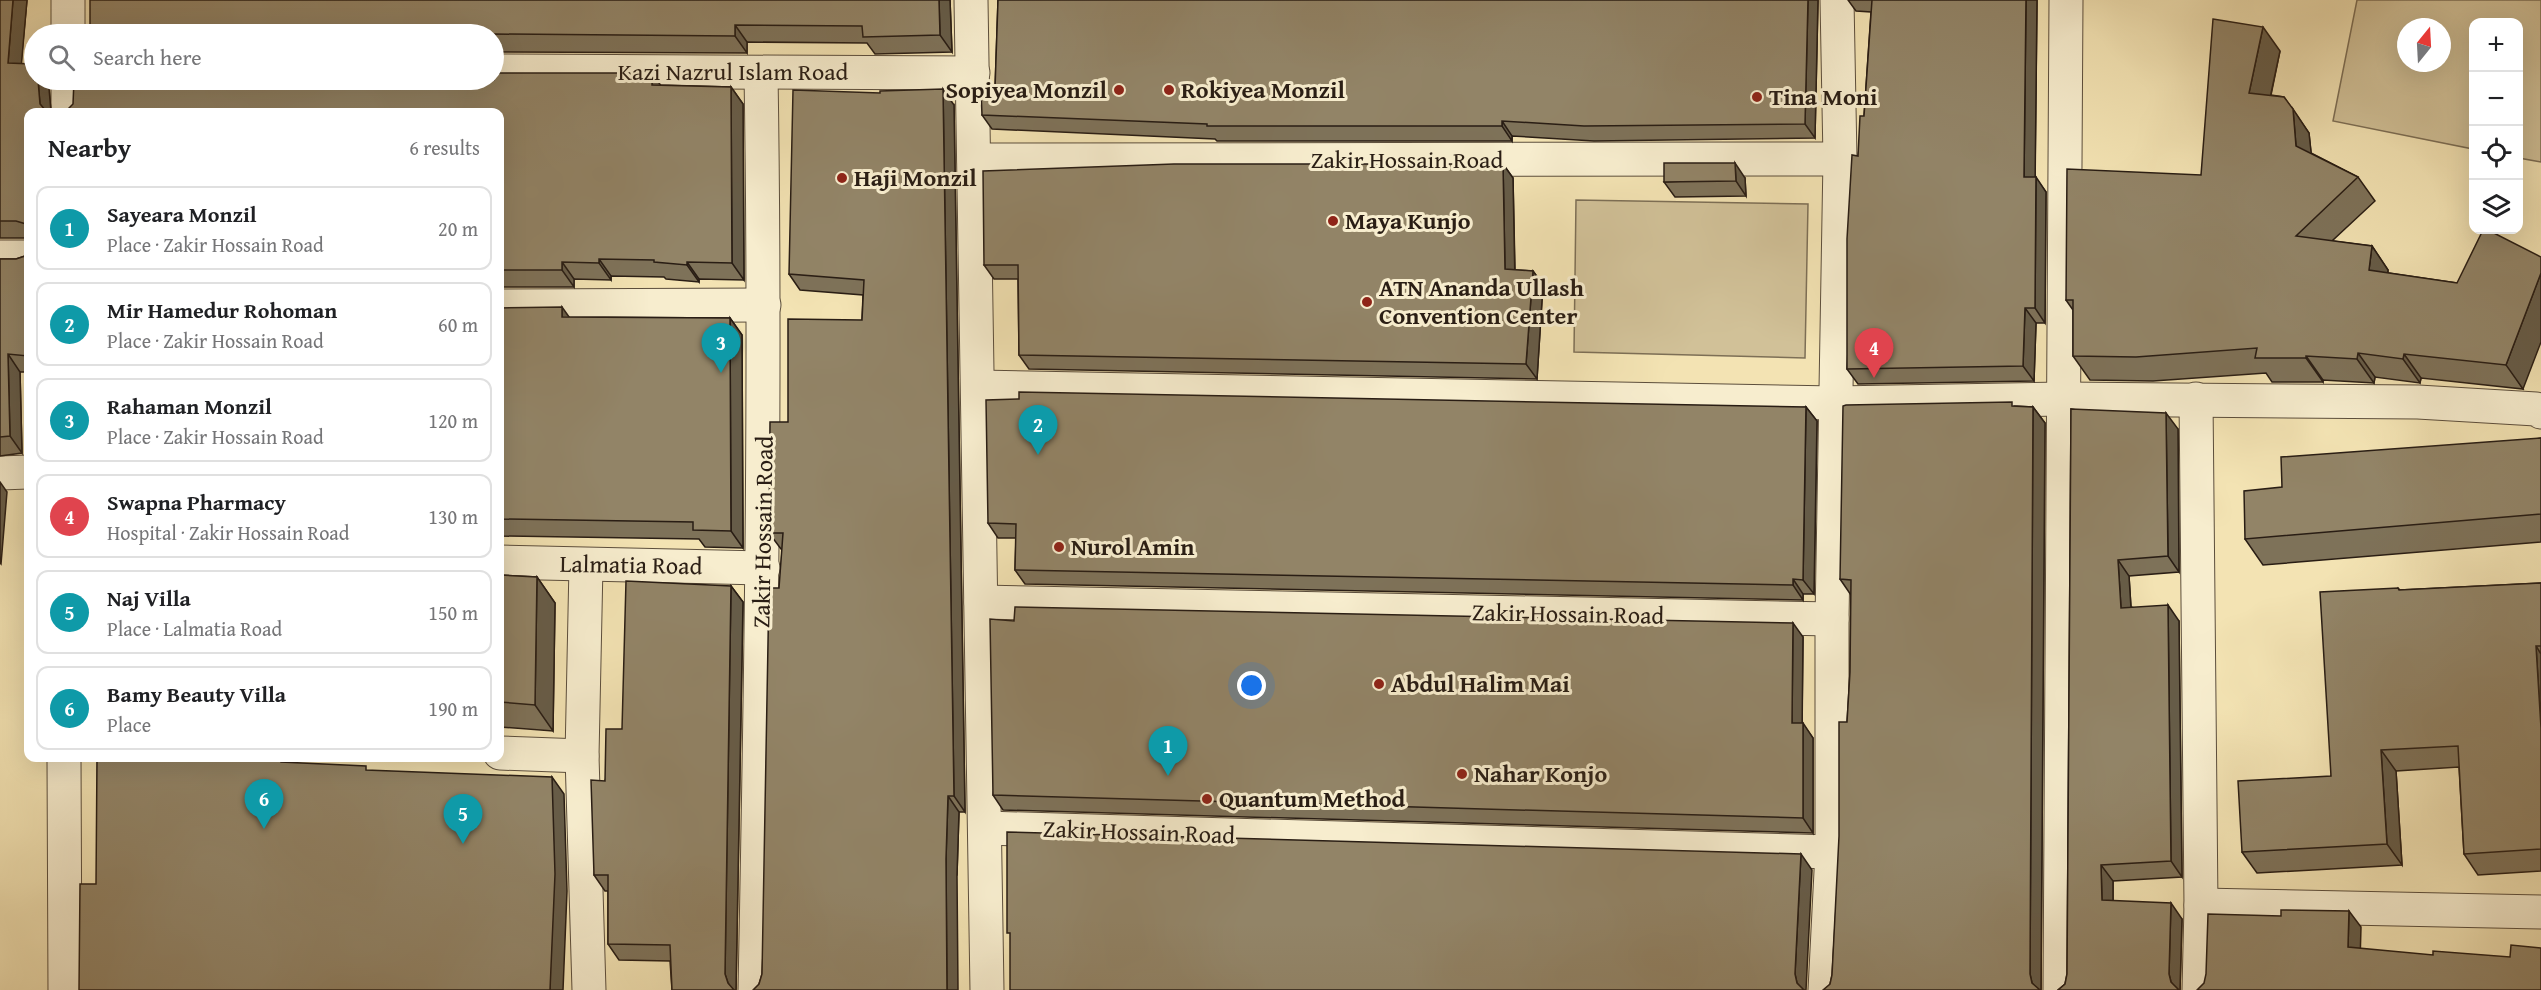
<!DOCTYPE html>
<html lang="en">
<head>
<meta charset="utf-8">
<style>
	:root { --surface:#fff; --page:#f6f6f6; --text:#202124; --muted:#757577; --line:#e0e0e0; --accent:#1a73e8 }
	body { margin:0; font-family:"Gentium Book Plus",serif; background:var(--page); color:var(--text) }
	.controls { position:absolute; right:18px; top:18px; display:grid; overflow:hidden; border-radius:12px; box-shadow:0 6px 24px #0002 }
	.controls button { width:54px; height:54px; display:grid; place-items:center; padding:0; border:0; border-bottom:2px solid var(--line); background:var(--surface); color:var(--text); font:30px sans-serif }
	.compass { position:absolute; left:2397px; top:18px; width:54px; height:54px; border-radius:50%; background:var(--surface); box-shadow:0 6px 24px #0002; rotate:18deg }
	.you { position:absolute; left:1252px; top:686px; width:21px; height:21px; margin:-15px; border:4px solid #fff; border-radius:50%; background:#1a73e8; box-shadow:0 0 0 9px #1a73e833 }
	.badge { display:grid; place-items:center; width:39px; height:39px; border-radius:50%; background:var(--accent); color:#fff; font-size:20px; font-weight:700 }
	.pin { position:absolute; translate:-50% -50px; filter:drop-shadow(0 2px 3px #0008) }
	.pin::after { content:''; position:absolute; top:32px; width:21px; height:18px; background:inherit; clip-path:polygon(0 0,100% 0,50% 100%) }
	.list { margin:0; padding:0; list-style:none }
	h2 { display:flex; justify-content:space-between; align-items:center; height:78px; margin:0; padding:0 24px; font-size:26px }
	h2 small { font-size:20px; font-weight:400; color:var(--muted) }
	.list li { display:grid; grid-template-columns:39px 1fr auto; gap:18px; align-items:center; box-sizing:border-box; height:84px; margin:0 12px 12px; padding:0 12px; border:2px solid var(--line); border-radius:12px }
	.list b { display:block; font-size:22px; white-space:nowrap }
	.list p { margin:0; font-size:20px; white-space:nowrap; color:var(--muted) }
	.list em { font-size:20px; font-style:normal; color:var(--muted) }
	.icon { flex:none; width:33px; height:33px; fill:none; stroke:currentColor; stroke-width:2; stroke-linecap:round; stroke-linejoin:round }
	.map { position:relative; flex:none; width:2541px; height:990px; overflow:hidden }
	.search { position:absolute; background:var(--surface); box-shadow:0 6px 24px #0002; left:24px; top:24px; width:480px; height:66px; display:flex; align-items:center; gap:15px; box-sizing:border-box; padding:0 21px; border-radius:33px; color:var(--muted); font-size:22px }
	.panel { position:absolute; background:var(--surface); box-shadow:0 6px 24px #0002; left:24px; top:108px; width:480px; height:654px; border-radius:12px }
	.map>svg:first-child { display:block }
	.green { fill:#d1c198; stroke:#7d6f56; stroke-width:1.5; fill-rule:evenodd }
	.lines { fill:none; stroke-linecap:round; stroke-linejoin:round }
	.minor-casing { stroke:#5c4e3c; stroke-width:35 }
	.minor { stroke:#f7edce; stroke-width:33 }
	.wall { fill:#7e7259; stroke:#291d14; stroke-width:1.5 }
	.shaded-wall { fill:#665c48; stroke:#291d14; stroke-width:1.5 }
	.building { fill:#928467; stroke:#291d14; stroke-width:1.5 }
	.poi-dot { fill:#8f2418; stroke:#f7edce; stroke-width:2 }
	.labels { text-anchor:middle; stroke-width:6; stroke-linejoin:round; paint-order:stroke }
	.street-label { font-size:24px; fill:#291d14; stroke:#f7edce }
	.poi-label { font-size:24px; font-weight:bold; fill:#291d14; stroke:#f7edce; text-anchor:start }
</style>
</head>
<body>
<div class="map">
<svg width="2541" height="990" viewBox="0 0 2541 990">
	<rect width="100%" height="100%" fill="#f3e3b3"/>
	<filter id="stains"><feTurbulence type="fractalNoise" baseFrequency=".00333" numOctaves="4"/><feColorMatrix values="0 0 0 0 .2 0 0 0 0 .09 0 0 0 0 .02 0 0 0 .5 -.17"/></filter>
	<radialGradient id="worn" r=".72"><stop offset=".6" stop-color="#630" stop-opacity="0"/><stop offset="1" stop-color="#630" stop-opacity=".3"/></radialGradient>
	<g class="green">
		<path d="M2357 0H2541V162L2519 158 2518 22H2474L2473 149 2333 121ZM2406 27H2442V63H2406Z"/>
		<path d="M1576 200 1808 204 1805 358 1574 352Z"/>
	</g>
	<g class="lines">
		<g class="minor-casing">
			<g id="minor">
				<path d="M68 0V34"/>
				<path d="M971 0 987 990"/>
				<path d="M494 71 973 73"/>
				<path d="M68 80V112"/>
				<path d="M974 160 1840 159"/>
				<path d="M0 257H28"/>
				<path d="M500 306 764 305"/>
				<path d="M978 387 1836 403 2063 399 2418 402 2536 409 2541 412"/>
				<path d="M2196 399 2201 905 2199 990"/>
				<path d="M0 473 28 472"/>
				<path d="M500 562 763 568"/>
				<path d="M586 565 582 756 589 990"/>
				<path d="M981 602 1832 619"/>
				<path d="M500 753 582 756"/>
				<path d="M64 758 65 990"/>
				<path d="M985 828 1832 852"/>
				<path d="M2201 905 2541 912"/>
				<path d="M755 990C761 684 766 379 761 73"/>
				<path d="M1825 990 1832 852V619L1840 159 1837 0"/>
				<path d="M2060 990 2066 0"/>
			</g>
		</g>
		<use href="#minor" class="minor"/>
	</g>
	<g class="wall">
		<path d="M0 0H27L21 64 34 80H44L49 88 51 112H28V238H0Z"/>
		<path d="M950 0 952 52 875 54 867 43 747 42V53L494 52V34Z"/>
		<path d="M998 0H1818L1815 138 1594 141 1512 136V141H1217L1215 139 992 129 982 115 995 89Z"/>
		<path d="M1848 0H2037L2035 177 2046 192 2045 323H2036L2034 381 1858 384 1847 369 1858 156 1864 116 1871 12 1856 11Z"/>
		<path d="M2280 51 2271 95 2284 97 2309 133 2311 153 2358 177 2375 201 2332 241 2372 246 2388 270V273L2457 283 2523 389 2421 378 2420 383 2375 377 2374 383 2323 380V382H2272L2266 373 2153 381 2090 380 2073 356V310L2066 300 2201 175Z"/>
		<path d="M652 73 660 85 731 87 743 104 744 280 699 279V282L666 279 664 277 611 276V280L574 279V287H500V112Z"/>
		<path d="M954 105 965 812H959L957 875 759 984 762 974 782 549H781L769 533 788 422 862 320 863 295 800 290 789 274Z"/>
		<path d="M1503 164 1513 178 1515 270 1533 271 1543 285 1537 379 1029 369 1019 355 1018 279H994L984 265Z"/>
		<path d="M1745 178 1746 196 1675 197 1664 182Z"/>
		<path d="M28 253V372H20L22 453 0 456V259H16L25 256Z"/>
		<path d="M500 308 569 317 730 318 742 335 743 548 705 547 699 539 500 536Z"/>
		<path d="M2014 406 2033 407 2045 423 2041 990 1830 984 1832 975 1850 672 1851 595 1840 579Z"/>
		<path d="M1806 407 1817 421 1814 594H1803V600L1025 584 1015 570 1016 538H998L988 523Z"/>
		<path d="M2071 409 2178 429 2179 572 2129 576 2131 607 2179 621 2182 877 2113 881V901L2182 919 2180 990H2058L2065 984 2067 974Z"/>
		<path d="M2541 438V542L2263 565 2245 539 2282 487Z"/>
		<path d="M500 575 537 577 555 603 553 731 500 727Z"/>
		<path d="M2541 583V871L2478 875 2464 854 2459 767 2396 771 2402 865 2257 873 2242 852 2331 776 2398 588 2400 590Z"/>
		<path d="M731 586 743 602 736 990H672L670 961 619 960 608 944V891H605L594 875 605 781 622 729Z"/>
		<path d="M1014 621 1803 637 1802 723 1813 738V833L1003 810 993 795Z"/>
	</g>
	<g class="shaded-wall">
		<path d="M13 0H27L20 80 8 63Z"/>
		<path d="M939 0H950L952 52 940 35Z"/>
		<path d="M1808 0H1818L1815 138 1805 124Z"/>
		<path d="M2026 0H2037L2035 192 2024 177Z"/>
		<path d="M735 25 747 42V53L735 36Z"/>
		<path d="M2263 27 2280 51 2266 117 2249 93Z"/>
		<path d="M652 73 664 90 652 85Z"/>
		<path d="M38 80H44L49 88 51 112H46L40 104Z"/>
		<path d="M731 87 743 104 744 280 732 263Z"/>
		<path d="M943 89 954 105 965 812 954 796Z"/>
		<path d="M2293 109 2309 133 2313 170 2296 146Z"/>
		<path d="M1502 121 1512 136V141L1502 126Z"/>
		<path d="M1735 163 1745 178 1746 196 1736 181Z"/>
		<path d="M1503 164 1513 178 1515 284 1505 269Z"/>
		<path d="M2036 177 2046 192 2045 323 2035 308Z"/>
		<path d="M2372 246 2388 270 2385 294 2369 270Z"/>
		<path d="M599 259 611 276V280L599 263Z"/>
		<path d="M562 262 574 279V287L562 270Z"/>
		<path d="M687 262 699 279V282L687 265Z"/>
		<path d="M1533 271 1543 285 1537 379 1526 364Z"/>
		<path d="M2541 273V342L2523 389 2506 365Z"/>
		<path d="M562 307 574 324 562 317Z"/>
		<path d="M2025 308 2036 323 2034 381 2023 366Z"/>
		<path d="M730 318 742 335 743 548 731 531Z"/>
		<path d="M2358 353 2375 377 2374 383 2357 359Z"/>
		<path d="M8 354 20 372 22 453 10 436Z"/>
		<path d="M2404 354 2421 378 2420 383 2403 359Z"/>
		<path d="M2306 356 2323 380V382L2306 358Z"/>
		<path d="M1806 407 1817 421 1814 594 1803 580Z"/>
		<path d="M2033 407 2045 423 2041 990H2037L2032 983 2030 974Z"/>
		<path d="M2166 413 2178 429 2179 572 2168 556Z"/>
		<path d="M0 482 7 492 1 564 0 563Z"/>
		<path d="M2118 560 2129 576 2132 624 2121 608Z"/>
		<path d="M537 577 555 603 553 731 535 705Z"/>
		<path d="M1793 579 1803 594V600L1793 585Z"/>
		<path d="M731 586 743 602 736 990H732L728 983 725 974Z"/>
		<path d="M2168 605 2179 621 2182 877 2171 861Z"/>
		<path d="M1793 623 1803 637 1802 738 1792 723Z"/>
		<path d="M2536 646 2541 654V728Z"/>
		<path d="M1803 723 1813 738V833L1803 818Z"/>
		<path d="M2381 750 2396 771 2402 865 2387 844Z"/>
		<path d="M552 777 564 794 567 891 563 990H550Z"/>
		<path d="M948 796 959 812 957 875 958 990H947L946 859Z"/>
		<path d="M1801 854 1812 870 1806 990H1802L1797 983 1795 974Z"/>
		<path d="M2101 865 2113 881V916L2102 900Z"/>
		<path d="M2171 903 2182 919 2180 990H2176L2171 982 2169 974Z"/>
		<path d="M2349 911 2361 927 2360 963 2348 947Z"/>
	</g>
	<g class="building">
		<path d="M0 0H13L8 63 33 64V70H34V80H38L40 104 46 111 52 112H28V227L26 224 16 221H0Z"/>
		<path d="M90 0H939L940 35 863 37 862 26 735 25V36L494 34H90Z"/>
		<path d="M998 0H1808L1805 124 1584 126 1502 121V126H1207V124L982 115 981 90 995 89Z"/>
		<path d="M1872 0H2026L2024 177H2036L2035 308H2025L2023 366 1847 369V239L1852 155 1858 156 1860 116H1864Z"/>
		<path d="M2213 19 2263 27 2249 93 2284 97 2293 109 2296 146 2358 177 2296 236 2372 246 2369 270 2457 283 2483 230H2488L2541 257V273L2506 365 2404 354 2403 359 2358 353 2357 359 2306 356V358H2255L2257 348 2136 357 2073 356V300H2066L2067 169 2201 175Z"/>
		<path d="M494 73H652V85L731 87 732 263 687 262V265L654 262V260L599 259V263L562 262V270H500V112H60L66 111 73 104 74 80H494Z"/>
		<path d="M943 89 954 796H948L946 859 947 990H753L759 984 762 974 769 588H779L783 533H769L770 422H788V319L862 320 864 280 789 274 793 90 880 93V91Z"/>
		<path d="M1664 163H1735L1736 181 1664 182Z"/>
		<path d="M1174 164H1503L1505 269 1533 271 1526 364 1019 355 1018 265H984L983 171Z"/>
		<path d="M28 253V356L8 354 10 436 0 437V259H16L25 256Z"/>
		<path d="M562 307V317L730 318 731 531 693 530V522L500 519V308Z"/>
		<path d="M1019 392 1806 407 1803 580 1793 579V585L1015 570 1016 524 988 523 986 400 1019 399Z"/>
		<path d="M2012 402V406L2033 407 2030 974 2032 983 2040 990H1823L1830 984 1832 975 1839 836V722H1847L1850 672 1851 580 1840 579 1843 406 1846 405Z"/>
		<path d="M2071 409 2166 413 2168 556 2118 560 2121 608 2168 605 2171 861 2101 865 2102 900 2171 903 2169 974 2171 982 2179 990H2058L2065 984 2067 974Z"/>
		<path d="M2541 438V514L2245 539 2244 491 2282 487 2281 457Z"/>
		<path d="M500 575 537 577 535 705 500 702Z"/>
		<path d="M626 581 731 586 725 974 728 983 734 990H672L670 945 608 944V875H594L591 780 605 781 606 729H622Z"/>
		<path d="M2541 583V646H2536L2541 728V849L2464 854 2458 746 2381 750 2387 844 2242 852 2238 781 2331 776 2320 592 2398 588 2399 590Z"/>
		<path d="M1015 607 1793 623 1792 723H1803V818L993 795 990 619 1014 621Z"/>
		<path d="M97 758H281V762L366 766V770L552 777 555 874 550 990H79L80 884H96Z"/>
		<path d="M1007 832 1801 854 1795 974 1797 983 1804 990H1010V933H1007Z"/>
		<path d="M2281 910 2349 911 2348 947 2433 955V951L2510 957 2511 945 2541 948V990H2197L2204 983 2206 974 2208 914 2281 916Z"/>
	</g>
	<g class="poi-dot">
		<circle cx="1119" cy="90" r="6"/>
		<circle cx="1169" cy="90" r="6"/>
		<circle cx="1757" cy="97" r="6"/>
		<circle cx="842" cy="178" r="6"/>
		<circle cx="1333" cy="221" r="6"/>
		<circle cx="1367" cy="302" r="6"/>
		<circle cx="1059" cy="547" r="6"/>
		<circle cx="1379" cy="684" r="6"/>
		<circle cx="1462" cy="774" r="6"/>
		<circle cx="1207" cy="799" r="6"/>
	</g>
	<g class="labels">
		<g class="street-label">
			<text x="733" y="80">Kazi Nazrul Islam Road</text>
			<text x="1407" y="168">Zakir Hossain Road</text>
			<text transform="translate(763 532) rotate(-89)" y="8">Zakir Hossain Road</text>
			<text transform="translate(631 565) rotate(1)" y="8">Lalmatia Road</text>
			<text transform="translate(1568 614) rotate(1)" y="8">Zakir Hossain Road</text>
			<text transform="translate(1139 832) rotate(2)" y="8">Zakir Hossain Road</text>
		</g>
		<g class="poi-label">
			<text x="1107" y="98" text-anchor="end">Sopiyea Monzil</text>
			<text x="1181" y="98">Rokiyea Monzil</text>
			<text x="1769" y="105">Tina Moni</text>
			<text x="854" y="186">Haji Monzil</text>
			<text x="1345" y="229">Maya Kunjo</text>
			<text x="1379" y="296">ATN Ananda Ullash<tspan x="1379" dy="28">Convention Center</tspan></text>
			<text x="1071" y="555">Nurol Amin</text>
			<text x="1391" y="692">Abdul Halim Mai</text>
			<text x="1474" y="782">Nahar Konjo</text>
			<text x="1219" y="807">Quantum Method</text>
		</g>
	</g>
	<rect width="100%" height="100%" filter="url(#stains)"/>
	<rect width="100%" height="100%" fill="url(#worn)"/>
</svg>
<div class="controls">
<button>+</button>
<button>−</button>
<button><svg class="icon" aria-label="locate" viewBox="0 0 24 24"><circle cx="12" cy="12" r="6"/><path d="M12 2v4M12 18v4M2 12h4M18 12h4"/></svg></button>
<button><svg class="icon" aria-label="layers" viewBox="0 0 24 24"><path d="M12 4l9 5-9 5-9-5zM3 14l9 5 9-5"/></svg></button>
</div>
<svg class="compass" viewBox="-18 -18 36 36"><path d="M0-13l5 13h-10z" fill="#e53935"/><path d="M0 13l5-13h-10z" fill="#757577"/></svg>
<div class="you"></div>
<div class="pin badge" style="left:1168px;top:776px;background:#0f9aa8">1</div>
<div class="pin badge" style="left:1038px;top:455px;background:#0f9aa8">2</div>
<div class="pin badge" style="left:721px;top:373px;background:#0f9aa8">3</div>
<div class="pin badge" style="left:1874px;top:378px;background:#e0444e">4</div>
<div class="pin badge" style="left:463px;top:844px;background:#0f9aa8">5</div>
<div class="pin badge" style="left:264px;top:829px;background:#0f9aa8">6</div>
<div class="search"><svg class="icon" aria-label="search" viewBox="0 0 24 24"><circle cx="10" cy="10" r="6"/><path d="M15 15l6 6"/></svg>Search here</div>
<section class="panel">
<h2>Nearby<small>6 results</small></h2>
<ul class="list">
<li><span class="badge" style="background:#0f9aa8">1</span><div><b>Sayeara Monzil</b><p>Place · Zakir Hossain Road</p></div><em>20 m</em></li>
<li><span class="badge" style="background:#0f9aa8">2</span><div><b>Mir Hamedur Rohoman</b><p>Place · Zakir Hossain Road</p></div><em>60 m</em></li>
<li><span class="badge" style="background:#0f9aa8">3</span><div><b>Rahaman Monzil</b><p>Place · Zakir Hossain Road</p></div><em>120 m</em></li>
<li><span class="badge" style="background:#e0444e">4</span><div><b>Swapna Pharmacy</b><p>Hospital · Zakir Hossain Road</p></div><em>130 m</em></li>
<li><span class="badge" style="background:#0f9aa8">5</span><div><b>Naj Villa</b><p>Place · Lalmatia Road</p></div><em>150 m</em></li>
<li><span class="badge" style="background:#0f9aa8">6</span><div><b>Bamy Beauty Villa</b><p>Place</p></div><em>190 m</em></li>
</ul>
</section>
</div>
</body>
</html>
